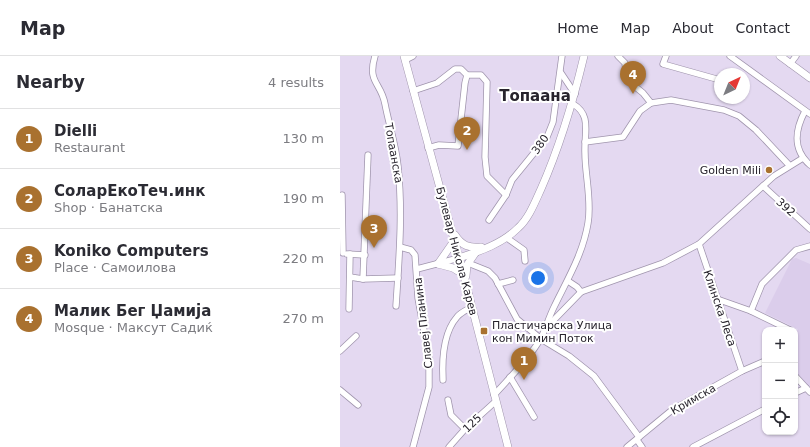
<!DOCTYPE html>
<html lang="en">
<head>
<meta charset="utf-8">
<style>
	:root { --surface:#fff; --page:#f7f7f7; --text:#2b2b33; --muted:#7c7c81; --line:#e1e1e2; --accent:#a9712f }
	body { margin:0; font-family:"DejaVu Sans",sans-serif; background:var(--page); color:var(--text) }
	.controls { position:absolute; right:12px; bottom:12px; display:grid; overflow:hidden; border-radius:8px; box-shadow:0 1px 3px #0004 }
	.controls button { width:36px; height:36px; display:grid; place-items:center; padding:0; border:0; border-bottom:1px solid var(--line); background:var(--surface); color:var(--text); font:20px sans-serif }
	.compass { position:absolute; left:374px; top:12px; width:36px; height:36px; border-radius:50%; background:var(--surface); box-shadow:0 1px 3px #0004; rotate:43deg }
	.you { position:absolute; left:198px; top:222px; width:14px; height:14px; margin:-10px; border:3px solid #fff; border-radius:50%; background:#1a73e8; box-shadow:0 0 0 6px #1a73e833 }
	.badge { display:grid; place-items:center; width:26px; height:26px; border-radius:50%; background:var(--accent); color:#fff; font-size:13px; font-weight:700 }
	.pin { position:absolute; translate:-50% -33px; filter:drop-shadow(0 1px 2px #0008) }
	.pin::after { content:''; position:absolute; top:21px; width:14px; height:12px; background:inherit; clip-path:polygon(0 0,100% 0,50% 100%) }
	.list { margin:0; padding:0; list-style:none }
	h2 { display:flex; justify-content:space-between; align-items:center; height:52px; margin:0; padding:0 16px; font-size:17px }
	h2 small { font-size:13px; font-weight:400; color:var(--muted) }
	.list li { display:grid; grid-template-columns:26px 1fr auto; gap:12px; align-items:center; box-sizing:border-box; height:60px; padding:0 16px; border-top:1px solid var(--line) }
	.list b { display:block; font-size:15px; white-space:nowrap }
	.list p { margin:0; font-size:13px; white-space:nowrap; color:var(--muted) }
	.list em { font-size:13px; font-style:normal; color:var(--muted) }
	.icon { flex:none; width:22px; height:22px; fill:none; stroke:currentColor; stroke-width:2; stroke-linecap:round; stroke-linejoin:round }
	.map { position:relative; flex:none; width:470px; height:391px; overflow:hidden }
	header { display:flex; align-items:center; gap:24px; box-sizing:border-box; height:56px; padding:0 20px; background:var(--surface); border-bottom:1px solid var(--line) }
	header strong { font-size:19px }
	nav { display:flex; gap:22px; margin-inline-start:auto; font-size:14px }
	main { display:flex }
	aside { flex:1; background:var(--surface) }
	.map>svg:first-child { display:block }
	.built { fill:#dbcdeb }
	.lines { fill:none; stroke-linecap:round; stroke-linejoin:round }
	.minor-casing { stroke:#a095ad; stroke-width:7 }
	.tertiary-casing { stroke:#a095ad; stroke-width:8 }
	.minor { stroke:#fff; stroke-width:5.5 }
	.tertiary { stroke:#fff; stroke-width:7 }
	.poi-dot { fill:#a9712f; stroke:#fff; stroke-width:1.5 }
	.labels { text-anchor:middle; stroke-width:4; stroke-linejoin:round; paint-order:stroke }
	.street-label { font-size:11px; fill:#27232c; stroke:#fff }
	.poi-label { font-size:11px; fill:#27232c; stroke:#fff; text-anchor:end }
	.district-label { font-size:15px; font-weight:bold; fill:#27232c; stroke:#fff }
</style>
</head>
<body>
<header>
<strong>Map</strong>
<nav><a>Home</a><a>Map</a><a>About</a><a>Contact</a></nav>
</header>
<main>
<aside>
<h2>Nearby<small>4 results</small></h2>
<ul class="list">
<li><span class="badge">1</span><div><b>Dielli</b><p>Restaurant</p></div><em>130 m</em></li>
<li><span class="badge">2</span><div><b>СоларЕкоТеч.инк</b><p>Shop · Банатска</p></div><em>190 m</em></li>
<li><span class="badge">3</span><div><b>Koniko Computers</b><p>Place · Самоилова</p></div><em>220 m</em></li>
<li><span class="badge">4</span><div><b>Малик Бег Џамија</b><p>Mosque · Максут Садиќ</p></div><em>270 m</em></li>
</ul>
</aside>
<div class="map">
<svg width="470" height="391" viewBox="0 0 470 391">
	<rect width="100%" height="100%" fill="#e4d9f1"/>
	<path class="built" d="M456 202 470 208V331L455 316V282L458 273 425 257 452 203Z"/>
	<g class="lines">
		<g class="minor-casing">
			<g id="minor">
				<path d="M35 0C27 27 41 26 45 48 49 69 56 89 58 110 63 157 59 203 56 250"/>
				<path d="M278 0 285 7 287 24 303 37 311 47"/>
				<path d="M326 0 323 8 380 24"/>
				<path d="M390 0 470 58"/>
				<path d="M65 4 73 0"/>
				<path d="M450 8 456 0"/>
				<path d="M221 17 235 38"/>
				<path d="M73 35 97 27 115 13H121L127 19"/>
				<path d="M465 55C455 74 452 93 470 109"/>
				<path d="M245 86 283 81 300 55 311 47 331 44 384 54 399 60 416 74 449 109"/>
				<path d="M88 92 99 89 118 90 125 27 127 19H141L147 26 145 101 147 120 166 139"/>
				<path d="M423 130 470 173"/>
				<path d="M2 139 3 197"/>
				<path d="M149 164 166 139 172 124 207 81 213 66 222 0"/>
				<path d="M167 182 184 194 185 205"/>
				<path d="M359 188 402 315"/>
				<path d="M60 191 71 194 75 199 78 242 89 302V331L73 391"/>
				<path d="M7 198 25 199"/>
				<path d="M128 207 148 215 155 222 177 263 201 283 229 300 254 320 299 381"/>
				<path d="M77 213 119 202"/>
				<path d="M10 221 23 223 58 222"/>
				<path d="M23 223 28 99"/>
				<path d="M228 225 237 231 241 236"/>
				<path d="M158 228 173 224"/>
				<path d="M377 243 411 255"/>
				<path d="M9 253 10 198"/>
				<path d="M207 271 241 236 323 207 359 188 434 120 463 102"/>
				<path d="M450 274 411 255 422 228 456 194 470 190"/>
				<path d="M0 295 16 280"/>
				<path d="M455 320 470 336"/>
				<path d="M170 321 194 361"/>
				<path d="M103 324C102 304 103 277 117 261 121 256 127 254 132 251"/>
				<path d="M0 334 18 349"/>
				<path d="M455 337 466 332"/>
				<path d="M154 339C170 321 189 303 201 282 206 272 209 261 214 251 227 224 243 198 248 167 252 145 245 119 245 97 244 77 252 59 233 48"/>
				<path d="M108 344 111 359 125 373"/>
				<path d="M297 384 302 391"/>
				<path d="M109 391 125 373 156 345"/>
				<path d="M287 391 332 354 402 315 425 305"/>
				<path d="M353 391 425 353"/>
			</g>
		</g>
		<g class="tertiary-casing">
			<g id="tertiary">
				<path d="M64 0 125 224 168 391"/>
				<path d="M440 0 470 22"/>
				<path d="M115 179C122 190 129 192 141 191"/>
				<path d="M119 202C140 195 162 188 178 172 189 162 195 146 201 133 220 90 233 46 244 0"/>
				<path d="M98 208 113 212 124 219"/>
				<path d="M98 208 114 185"/>
				<path d="M126 220 127 209 136 196"/>
			</g>
		</g>
		<use href="#minor" class="minor"/>
		<use href="#tertiary" class="tertiary"/>
	</g>
	<g class="poi-dot">
		<circle cx="429" cy="114" r="4"/>
		<rect x="140" y="271" width="8" height="8" rx="2"/>
	</g>
	<g class="labels">
		<g class="street-label">
			<text transform="translate(200 88) rotate(-55)" y="4">380</text>
			<text transform="translate(54 97) rotate(80)" y="4">Топаанска</text>
			<text transform="translate(446 151) rotate(42)" y="4">392</text>
			<text transform="translate(117 195) rotate(75)" y="4">Булевар Никола Карев</text>
			<text transform="translate(380 252) rotate(71)" y="4">Клинска Леса</text>
			<text transform="translate(83 267) rotate(-97)" y="4">Славеј Планина</text>
			<text transform="translate(353 343) rotate(-30)" y="4">Кримска</text>
			<text transform="translate(132 367) rotate(-44)" y="4">125</text>
		</g>
		<g class="poi-label">
			<text x="421" y="118">Golden Mili</text>
			<text x="152" y="273" text-anchor="start">Пластичарска Улица<tspan x="152" dy="13">кон Мимин Поток</tspan></text>
		</g>
		<g class="district-label">
			<text x="195" y="45">Топаана</text>
		</g>
	</g>
</svg>
<div class="controls">
<button>+</button>
<button>−</button>
<button><svg class="icon" aria-label="locate" viewBox="0 0 24 24"><circle cx="12" cy="12" r="6"/><path d="M12 2v4M12 18v4M2 12h4M18 12h4"/></svg></button>
</div>
<svg class="compass" viewBox="-18 -18 36 36"><path d="M0-13l5 13h-10z" fill="#e53935"/><path d="M0 13l5-13h-10z" fill="#7c7c81"/></svg>
<div class="you"></div>
<div class="pin badge" style="left:184px;top:324px">1</div>
<div class="pin badge" style="left:127px;top:94px">2</div>
<div class="pin badge" style="left:34px;top:192px">3</div>
<div class="pin badge" style="left:293px;top:38px">4</div>
</div>
</main>
</body>
</html>
